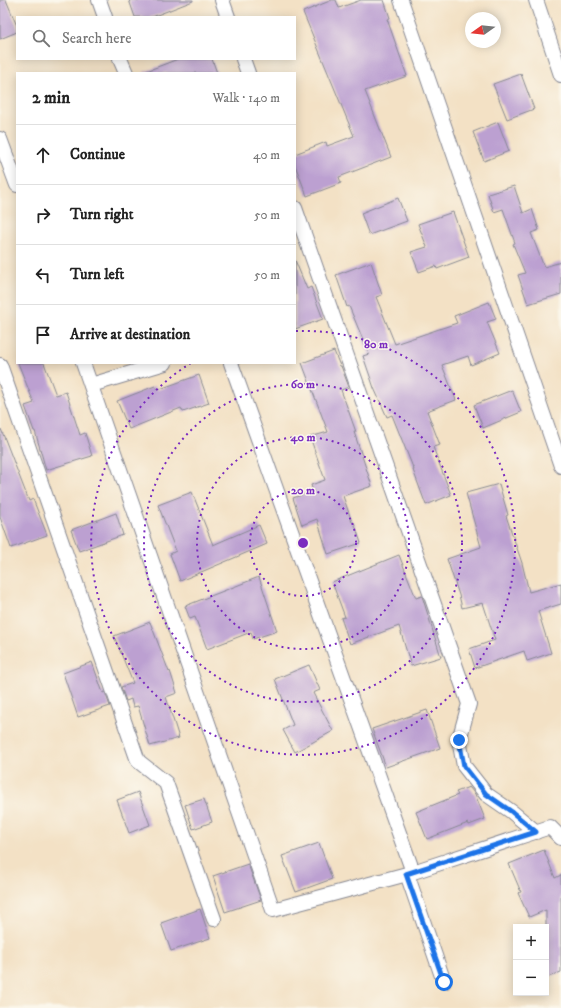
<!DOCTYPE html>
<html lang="en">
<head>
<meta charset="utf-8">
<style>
	:root { --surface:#fff; --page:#f6f6f6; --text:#222; --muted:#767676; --line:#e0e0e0 }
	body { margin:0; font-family:"IM FELL DW Pica",serif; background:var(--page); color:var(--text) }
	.controls { position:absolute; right:12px; bottom:12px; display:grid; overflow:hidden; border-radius:0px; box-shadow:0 2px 10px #0003 }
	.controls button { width:36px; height:36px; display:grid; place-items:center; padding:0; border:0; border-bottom:1px solid var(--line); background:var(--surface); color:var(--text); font:20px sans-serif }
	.compass { position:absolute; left:465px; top:12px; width:36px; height:36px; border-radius:50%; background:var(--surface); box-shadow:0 2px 10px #0003; rotate:255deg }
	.stop { position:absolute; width:12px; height:12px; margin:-9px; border:3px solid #1a73e8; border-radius:50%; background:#fff }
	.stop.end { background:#1a73e8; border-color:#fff; box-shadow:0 1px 4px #0008 }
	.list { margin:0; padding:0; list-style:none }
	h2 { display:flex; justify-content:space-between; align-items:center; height:52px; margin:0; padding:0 16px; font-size:17px }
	h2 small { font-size:13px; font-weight:400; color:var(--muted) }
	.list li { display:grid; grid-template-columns:26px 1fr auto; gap:12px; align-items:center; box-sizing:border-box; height:60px; padding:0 16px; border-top:1px solid var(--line) }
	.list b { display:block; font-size:15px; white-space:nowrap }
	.list em { font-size:13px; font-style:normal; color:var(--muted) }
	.icon { flex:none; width:22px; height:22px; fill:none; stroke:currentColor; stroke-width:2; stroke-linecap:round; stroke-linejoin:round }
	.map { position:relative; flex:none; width:561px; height:1008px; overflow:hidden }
	.search { position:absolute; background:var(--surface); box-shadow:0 2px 10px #0003; left:16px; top:16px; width:280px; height:44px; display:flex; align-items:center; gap:10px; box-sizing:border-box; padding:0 14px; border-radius:0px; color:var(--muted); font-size:15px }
	.panel { position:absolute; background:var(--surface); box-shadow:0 2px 10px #0003; left:16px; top:72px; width:280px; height:292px; border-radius:0px }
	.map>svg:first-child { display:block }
	.building { fill:#bca0d1 }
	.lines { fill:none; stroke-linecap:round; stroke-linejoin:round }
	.minor-casing { stroke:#878892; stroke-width:16 }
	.minor { stroke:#fff; stroke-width:14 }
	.route { stroke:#1a73e8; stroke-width:5 }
	.ring { fill:none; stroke:#7b2cbf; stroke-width:2; stroke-dasharray:2 4 }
	.centre { fill:#7b2cbf; stroke:#fbf7ec; stroke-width:2 }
	.ring-label { font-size:12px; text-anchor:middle; font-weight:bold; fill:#7b2cbf; stroke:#fbf7ec; stroke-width:3; stroke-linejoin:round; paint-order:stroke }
</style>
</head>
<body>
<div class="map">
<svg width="561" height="1008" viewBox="0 0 561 1008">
	<rect width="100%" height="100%" fill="#fbf7ec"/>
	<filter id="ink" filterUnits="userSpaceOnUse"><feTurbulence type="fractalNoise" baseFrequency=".025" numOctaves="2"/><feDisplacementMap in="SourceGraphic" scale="8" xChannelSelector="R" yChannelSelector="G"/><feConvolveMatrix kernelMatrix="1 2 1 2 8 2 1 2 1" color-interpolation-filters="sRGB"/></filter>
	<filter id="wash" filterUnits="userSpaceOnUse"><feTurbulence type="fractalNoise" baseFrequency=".012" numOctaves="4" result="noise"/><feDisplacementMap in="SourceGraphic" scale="16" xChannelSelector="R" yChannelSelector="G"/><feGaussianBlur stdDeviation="0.9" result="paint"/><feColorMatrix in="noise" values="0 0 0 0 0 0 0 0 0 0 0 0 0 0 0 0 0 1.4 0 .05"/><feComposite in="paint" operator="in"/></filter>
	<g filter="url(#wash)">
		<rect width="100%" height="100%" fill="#f3e1c5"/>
		<g id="blocks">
			<g class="building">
				<path d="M0 0H6L17 26V32L0 39Z"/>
				<path d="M129 0H193V1L152 17H135Z"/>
				<path d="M332 0H336L339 8 361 0H384L390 18 387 19 407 76 365 91 391 157 339 177 341 183 307 196 295 165V154L326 142 327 146 354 136 303 12Z"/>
				<path d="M178 59H212L217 73H144V72Z"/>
				<path d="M521 74 534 109 507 119 493 84Z"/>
				<path d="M498 122 509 151 484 161 473 132Z"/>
				<path d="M514 186 523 213 532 209 539 230 531 233 544 267 561 262V294L528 304 518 275 525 273 513 244 515 243 503 209 494 212 488 194Z"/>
				<path d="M398 198 407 221 369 235 361 213Z"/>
				<path d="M453 212 469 257 437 269 436 266 419 272 411 252 427 247 418 224Z"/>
				<path d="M295 260 307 289 311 287 323 319 295 329Z"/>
				<path d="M371 262 382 295 376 297 395 344 457 323 454 316 489 302 496 319 487 322 500 353 471 365 468 356 442 365 456 400 427 411 440 445 433 447 451 495 426 505 413 470H414L392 415 387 417 374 388 363 356 369 354 349 306 347 307 336 275Z"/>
				<path d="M334 351 340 366H341L349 387 341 390 356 432H354L372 486 343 496 352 522H354L361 543 328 554 317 519 302 525 293 498 313 491 311 485 325 480 310 437 328 432 302 363Z"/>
				<path d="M18 363H44L56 395 66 392 80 435 85 433 92 456 46 470 35 431H34L25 406 34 403Z"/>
				<path d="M199 375 209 403 183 412 181 408 129 429 117 401 155 386 157 390Z"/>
				<path d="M512 390 521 412 483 428 474 405Z"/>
				<path d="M1 429 29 501 33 499 47 535 11 548 0 517V430Z"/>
				<path d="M499 484 508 515 506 516 522 563 529 592 561 583V604L538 611 551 653 527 661 524 651 475 668 469 649 495 640 483 603 462 608 459 595 447 559 481 547 466 493Z"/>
				<path d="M192 492 213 545 259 525 267 544 180 581 170 554 176 551 158 505Z"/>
				<path d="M116 513 123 535 79 551 71 530Z"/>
				<path d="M399 555 416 598 422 596 441 657 411 666 399 626 350 644 341 618 345 617 332 582Z"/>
				<path d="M259 577 277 631 253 639 251 632 207 649 195 617 190 619 185 606Z"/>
				<path d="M150 622 169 672 170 671 177 693 166 697 179 738 150 746 138 706 133 707 131 699 126 701 121 687 133 683 114 636Z"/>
				<path d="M92 662 103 693 105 692 110 706 78 717 63 673Z"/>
				<path d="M309 665 320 690 313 693 333 731 295 752 283 730 293 725 275 679Z"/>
				<path d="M427 710 440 748 386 767 372 729Z"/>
				<path d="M469 787 475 794 485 819 469 825 468 823 427 839 416 812 458 795 456 792Z"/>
				<path d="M138 792 150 825 129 833 117 800Z"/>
				<path d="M204 799 212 822 193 829 185 805Z"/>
				<path d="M319 843 332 879 296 892 282 856Z"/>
				<path d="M544 850 555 878 561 875V972L546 978V910L529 917 518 893 521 892 509 864Z"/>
				<path d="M248 864 261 900 225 912 213 876Z"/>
				<path d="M200 909 210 938 171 951 161 923Z"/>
			</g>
		</g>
	</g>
	<g filter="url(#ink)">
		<use href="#blocks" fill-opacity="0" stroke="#878892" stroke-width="1"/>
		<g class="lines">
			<g class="minor-casing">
				<g id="minor">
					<path d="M99 0 105 17"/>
					<path d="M222 0 228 17"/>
					<path d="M401 0 561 466"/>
					<path d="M536 0 561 75"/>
					<path d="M120 59 126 73"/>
					<path d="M243 59 248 73"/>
					<path d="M0 139 17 185"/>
					<path d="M295 208 469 704 459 740 464 766 486 794 512 812 536 832"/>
					<path d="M83 363 273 910 407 874 550 827 561 838"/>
					<path d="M231 363 413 872"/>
					<path d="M0 365 138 761 166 783 214 919"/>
					<path d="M91 385 165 363"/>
					<path d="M407 874 444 982"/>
				</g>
			</g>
			<use href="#minor" class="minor"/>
		</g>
	</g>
	<g class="lines" filter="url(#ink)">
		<path class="route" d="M444 982 406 874 536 832 512 812 486 794 464 766 459 740"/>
	</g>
	<g class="ring">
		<circle cx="303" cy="543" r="53"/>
		<circle cx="303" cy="543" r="106"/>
		<circle cx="303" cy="543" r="159"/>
		<path d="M296 331A212 212 0 1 1 191 363"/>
	</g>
	<circle cx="303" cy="543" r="6" class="centre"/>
	<g class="ring-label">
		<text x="376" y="348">80 m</text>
		<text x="303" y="388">60 m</text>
		<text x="303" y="441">40 m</text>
		<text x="303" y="494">20 m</text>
	</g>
</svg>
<div class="controls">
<button>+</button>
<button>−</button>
</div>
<svg class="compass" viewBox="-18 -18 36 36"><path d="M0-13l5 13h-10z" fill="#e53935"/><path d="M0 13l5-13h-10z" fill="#767676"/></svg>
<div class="stop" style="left:444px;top:982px"></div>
<div class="stop end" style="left:459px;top:740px"></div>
<div class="search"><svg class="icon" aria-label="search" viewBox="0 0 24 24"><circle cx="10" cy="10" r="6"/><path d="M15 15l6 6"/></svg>Search here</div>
<section class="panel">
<h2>2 min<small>Walk · 140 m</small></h2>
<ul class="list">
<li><svg class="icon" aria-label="ahead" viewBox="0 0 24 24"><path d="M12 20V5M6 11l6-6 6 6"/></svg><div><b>Continue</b></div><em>40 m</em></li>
<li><svg class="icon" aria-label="right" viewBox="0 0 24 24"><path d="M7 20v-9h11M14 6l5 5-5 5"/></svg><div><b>Turn right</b></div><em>50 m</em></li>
<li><svg class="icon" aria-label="left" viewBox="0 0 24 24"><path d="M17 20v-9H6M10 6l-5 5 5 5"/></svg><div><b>Turn left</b></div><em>50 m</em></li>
<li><svg class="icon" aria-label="arrive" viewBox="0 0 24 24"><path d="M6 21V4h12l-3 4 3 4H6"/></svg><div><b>Arrive at destination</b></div></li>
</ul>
</section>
</div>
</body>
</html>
